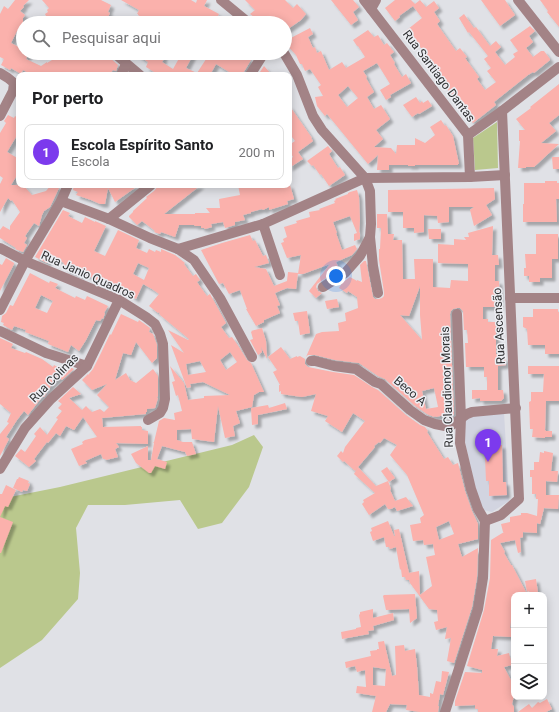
<!DOCTYPE html>
<html lang="pt">
<head>
<meta charset="utf-8">
<style>
	:root { --surface:#fff; --page:#f6f6f6; --text:#202124; --muted:#757577; --line:#e0e0e0; --accent:#7c3aed }
	body { margin:0; font-family:Roboto,sans-serif; background:var(--page); color:var(--text) }
	.controls { position:absolute; right:12px; bottom:12px; display:grid; overflow:hidden; border-radius:8px; box-shadow:0 2px 10px #0003 }
	.controls button { width:36px; height:36px; display:grid; place-items:center; padding:0; border:0; border-bottom:1px solid var(--line); background:var(--surface); color:var(--text); font:20px sans-serif }
	.you { position:absolute; left:336px; top:276px; width:14px; height:14px; margin:-10px; border:3px solid #fff; border-radius:50%; background:#1a73e8; box-shadow:0 0 0 6px #1a73e833 }
	.badge { display:grid; place-items:center; width:26px; height:26px; border-radius:50%; background:var(--accent); color:#fff; font-size:13px; font-weight:700 }
	.pin { position:absolute; translate:-50% -33px; filter:drop-shadow(0 1px 2px #0008) }
	.pin::after { content:''; position:absolute; top:21px; width:14px; height:12px; background:inherit; clip-path:polygon(0 0,100% 0,50% 100%) }
	.list { margin:0; padding:0; list-style:none }
	h2 { display:flex; justify-content:space-between; align-items:center; height:52px; margin:0; padding:0 16px; font-size:17px }
	h2 small { font-size:13px; font-weight:400; color:var(--muted) }
	.list li { display:grid; grid-template-columns:26px 1fr auto; gap:12px; align-items:center; box-sizing:border-box; height:56px; margin:0 8px 8px; padding:0 8px; border:1px solid var(--line); border-radius:8px }
	.list b { display:block; font-size:15px; white-space:nowrap }
	.list p { margin:0; font-size:13px; white-space:nowrap; color:var(--muted) }
	.list em { font-size:13px; font-style:normal; color:var(--muted) }
	.icon { flex:none; width:22px; height:22px; fill:none; stroke:currentColor; stroke-width:2; stroke-linecap:round; stroke-linejoin:round }
	.map { position:relative; flex:none; width:559px; height:712px; overflow:hidden }
	.search { position:absolute; background:var(--surface); box-shadow:0 2px 10px #0003; left:16px; top:16px; width:276px; height:44px; display:flex; align-items:center; gap:10px; box-sizing:border-box; padding:0 14px; border-radius:22px; color:var(--muted); font-size:15px }
	.panel { position:absolute; background:var(--surface); box-shadow:0 2px 10px #0003; left:16px; top:72px; width:276px; height:116px; border-radius:8px }
	.map>svg:first-child { display:block }
	.built { fill:#d2d4e0 }
	.green { fill:#bac88d }
	.building { fill:#fbb1ac; fill-rule:evenodd; filter:url(#shadow) }
	.lines { fill:none; stroke-linecap:round; stroke-linejoin:round }
	.minor { stroke:#a38386; stroke-width:10 }
	.labels { text-anchor:middle; stroke-width:3; stroke-linejoin:round; paint-order:stroke }
	.street-label { font-size:12px; fill:#303032; stroke:#edeef3 }
</style>
</head>
<body>
<div class="map">
<svg width="559" height="712" viewBox="0 0 559 712">
	<defs>
		<filter id="shadow"><feDropShadow dx="3.5" dy="3.5" stdDeviation="1" flood-color="#0004"/></filter>
	</defs>
	<rect width="100%" height="100%" fill="#e0e1e6"/>
	<path class="built" d="M504 412 509 501 492 512 483 510 477 495 462 429 466 416Z"/>
	<g class="green">
		<path d="M497 122 498 168 475 170 473 138Z"/>
		<path d="M254 435 263 447 249 487 222 523 198 529 180 500 125 505H88L76 528 80 573 78 599 42 640 0 668V499L60 487 232 445Z"/>
	</g>
	<g class="building">
		<path d="M15 0H29L23 6 24 7 20 11 25 15 23 18V34L17 31 11 43 23 49V53H29L26 59 41 66 47 62V63L57 57 58 59 63 53H108L110 58 118 65 116 71 113 70 109 75H32L23 70 21 74 11 68 10 70 1 65 4 59 0 57V14L4 6 8 9Z"/>
		<path d="M42 0H101L111 5 108 12 110 13 105 23H92L88 21 87 23 81 19 76 23H33L46 16 45 14 48 12 47 10 49 8Z"/>
		<path d="M121 0H191L196 3 197 0H207L204 6 219 14 214 23H162L155 19 152 23H151L138 15V14H137L139 10Z"/>
		<path d="M245 0H285L293 8 297 4 306 14 301 20 285 31V23H263L259 19 258 20 250 14 255 10Z"/>
		<path d="M331 0H353L359 7 353 12 358 20 351 25Z"/>
		<path d="M395 0H411L415 4 420 0 426 7 434 1 439 8 434 12 440 21 437 24 456 51 460 48 467 57 465 58 479 77 477 79 485 90 496 82 487 71 491 68 484 59 488 56 469 32 468 33 459 18 464 14 474 28 476 27 490 46 496 41 501 47 495 52 505 65 515 57 513 54 518 51 510 40 530 26 535 31 529 36 533 42 526 48 533 57 541 51H544L550 59V60L534 73 533 72 528 75 494 102 496 105 473 123 468 117 472 114 464 104 460 106 438 77 441 75 433 63 432 64 414 38 409 41 403 33 422 18 413 6 399 16 400 17 395 21 385 8Z"/>
		<path d="M481 0H505L515 15 500 26Z"/>
		<path d="M540 0H559V27L547 12 548 11Z"/>
		<path d="M310 28 313 34 308 37 313 48 315 47 317 53 321 51 329 70 342 62 346 68 365 57 358 46H357L353 40 368 30 374 37 378 35 384 45 387 43 394 52 390 55 395 63 394 64 402 77 406 74 411 83 390 95 391 97 386 100 380 90 390 84 377 63 363 71 367 77 366 78 374 92 367 97 374 109 381 105 390 119 376 130 383 139 374 147 391 148 396 154 397 145H415V138L425 143 435 135 430 127 441 120 445 126 446 125 453 136 459 164H458V165H415V166H408V165H389V170H377L378 155 368 164 327 114 325 116 317 106 315 97 323 96 318 87 321 85 310 69 305 71 302 64H300L296 55 285 43V41ZM348 86 358 98 347 107 338 95Z"/>
		<path d="M134 53H166L163 58 164 59 162 62 173 69 182 53H194L186 68 197 73 210 53H250L247 58 251 60 242 75H234L216 64 210 75H159L146 67 148 62Z"/>
		<path d="M264 66 272 75H258Z"/>
		<path d="M559 84V115L549 123 556 131 541 143 559 144 534 167H526V168H518L520 141H519V130H525L516 119 531 108 530 107Z"/>
		<path d="M416 97 420 103 422 101 423 103 428 100 432 106 419 114 418 113 412 117 403 105Z"/>
		<path d="M289 105 312 138H311L313 141 298 152 303 159 289 168V160L293 157 289 150V145L295 141 289 133Z"/>
		<path d="M8 115 14 118 15 116 19 119V139L16 137 7 152 19 159V172L11 185H23L32 195 46 191 51 185H56L59 188 50 207 44 211 42 215 39 226 34 223 25 236 27 238 24 243 27 245 23 252 15 249 16 248 0 238V230L3 226 10 230V226L20 212 12 200 11 201 8 198 0 212V184L3 178 0 176V133L6 123 4 121Z"/>
		<path d="M328 146 332 151 329 154 338 168 340 167 345 175 329 186 321 174 320 175 313 165 312 166 307 161Z"/>
		<path d="M552 157H559V169H553Z"/>
		<path d="M545 181H557V183H559V199H556L557 222H523V204H524V183H545Z"/>
		<path d="M74 185H139L115 202 108 188 105 204H100L91 200 76 195 78 192 73 190Z"/>
		<path d="M159 185H201L164 214H195V213H210L206 208H220L219 199 240 195 238 185H290L294 199 287 201 288 204 269 210V207L263 210 262 209 251 212V213L243 215 245 220 235 222V225L225 228 223 222 211 224 212 227 205 229 204 228H201V226H195L194 225H179L175 237 161 232 160 234 154 232 155 231 142 221 137 225 129 217V216L133 212V211L147 198 146 197 154 191Z"/>
		<path d="M494 188 495 199 486 205 492 215 474 226 470 210 474 207H449V222L438 223 437 216 424 215V232L414 233V228H403V212H388V190Z"/>
		<path d="M357 190 359 197 360 220 359 233 360 232V239L354 241V234L357 233 350 216 333 222 337 233H336L342 250 355 245 357 249 352 255 336 262 339 269 317 284 316 287 318 291 322 293 316 298 309 291 330 264 303 274H298L301 255 287 258 281 243 284 242 283 239 287 237 284 227 297 223 296 221 310 217 309 212 320 210 319 209 335 203 334 201 336 200 335 199 348 194V193L350 192Z"/>
		<path d="M63 210 70 213 68 216 82 223 85 217 95 222V221L106 226 94 251 105 256 118 230 139 240 136 248 147 253 149 249 155 252 156 250 161 252V249L175 255 185 263 184 264 193 276 196 274 200 280 197 282 199 285 207 296 210 294 226 323 221 327 229 338 232 337 239 347 247 360 251 363 264 392H259L254 395 252 407 236 411 240 423 233 426 235 436 225 438 218 406 214 442 192 439 191 429 177 430V440L183 442H192L196 454 187 456 185 452 162 446 157 459 167 462 165 469 155 466 151 473H149L136 463 131 454 148 446V460H151L154 443H153L154 442 159 421 164 418 175 420 174 413 182 411 178 395 176 396 172 382 175 381 170 366 184 383 188 400 204 398V396L230 395 203 382 190 384 191 387 187 388 171 345 184 353 168 330 188 340 189 339 160 315 159 312 158 313 149 306 159 294 152 289 143 284 136 299 131 296 132 295 113 288 112 290 100 285 101 283 93 279V278L82 273 81 276 73 273 65 269 67 266 63 265 64 263 51 256 47 263 35 257ZM138 263 149 268 144 280 133 274ZM230 352 237 362 226 370 220 360ZM200 361 206 372 188 375 186 364Z"/>
		<path d="M377 214H387L388 234H394L393 240H402L403 279H415L414 259H433V287L450 288 451 280 468 281V264L438 263V244L454 245V239L466 240 464 237H469L468 233 493 226 492 255H498L499 265H495V281H499L500 307H483V319H488V322H496V354H500V358H505L506 365 498 366V390H503L504 398 501 401H480V398L472 399V390H487V377H484V367H466L465 343H468L467 330H464L463 311 460 308H457L453 309 451 311 450 314 454 415 445 416 444 415 436 417 435 416 434 417 427 414 414 405 385 379 378 376 359 363 335 360 315 355H308L306 357 316 334 322 332 339 331 338 323 346 321 345 313 358 308 357 297 348 291 347 293 339 288 342 283 350 277 357 281V280L362 282 360 265 364 261H366L373 297 375 299H379L382 298 384 296V292L379 260V249H380L381 228H377ZM420 286V315L422 340 400 315 409 316ZM434 388 438 407 426 409 422 391Z"/>
		<path d="M428 229H441V239H429Z"/>
		<path d="M536 234H558V259H552V278H540V282H529V276H524V268H526L525 254H536Z"/>
		<path d="M250 235 253 241 255 240 263 256 266 255 269 263 254 267 266 269 274 286 287 281 288 272 298 273 296 289 287 288 275 293 280 305 277 306 280 313 264 320V322L256 326 246 309H247L240 290 229 294 223 283 219 284 201 250 222 243Z"/>
		<path d="M6 258 14 263V264L0 291V264L2 265Z"/>
		<path d="M30 273 49 283 50 281 58 284 55 288 75 298 76 296 85 300 87 296 108 306 104 313H105L103 319 102 318 100 321 96 320 86 340 79 351 71 345 68 352 48 344 49 341 25 332 26 330 14 326 12 330 3 325 4 323 1 322 2 316 6 313 10 305 13 306ZM41 295 53 301 47 313 35 308Z"/>
		<path d="M337 299 339 307 327 309 325 301Z"/>
		<path d="M533 309H558V312H559V354H545V345H528L527 329 523 327V317H533Z"/>
		<path d="M307 311 310 333 300 335 298 321H295L293 313Z"/>
		<path d="M121 314 138 322 139 320 150 328 149 332 153 334 157 345V358L152 363 136 342 131 355 123 353 115 380 126 373 130 380 136 383 153 369 158 376V396L157 398H158L155 408 147 409V412H146V414L102 418 103 427 141 426V427H142V430L148 431V444L116 443 119 447 115 449 118 457 106 460 105 459H103L101 454 85 461 87 463 79 466 71 449 83 444 82 442 85 440 97 437 83 417 74 430 66 426 60 436 56 433 48 443 47 442 34 459 36 461 29 467 15 456 21 449 25 452 36 436 34 434 40 427 47 435 58 419 56 418 62 411 58 408 62 404 58 401 73 387 81 394 69 398 82 410 86 406 92 412 100 409 104 412 109 407 97 395 107 384 92 390 82 380 88 374V375L93 369 101 353 110 334 111 335Z"/>
		<path d="M262 328 266 341 267 359 261 347 262 352 258 355 250 340 253 339 251 332H252L251 331Z"/>
		<path d="M0 338 13 344 11 348 25 353 26 352 42 359 53 367 54 365 61 369 62 368 64 370 67 366 74 369 62 380 60 378 52 384 44 397H42L28 415 24 411 17 420 6 437 9 439 0 456V434L9 423 7 422 11 413 0 404Z"/>
		<path d="M281 347 290 359 297 356V357L300 356 305 359V364L308 367 333 372 354 375 372 387 378 390 406 415 420 425 425 427 428 431 427 432 444 459 448 457 453 465 458 463 465 491 472 511 478 524V539L458 544 462 557 478 548 477 577 472 607 454 663 447 661 451 638 445 639 447 627 436 630 434 622 438 621 437 610 429 609 410 583 409 580H406L405 577H402L401 569 400 570 396 547 390 549 389 547H386L384 537 373 541 370 532 372 531 371 528 388 521 394 536H395L394 530 399 529 409 573 419 571 420 595 432 586 426 557 435 555 433 544 424 545 423 540 413 541 410 525 421 523 420 518 424 515 407 475 390 455 397 445 384 438 380 443 379 442 374 446 375 447 358 467 376 486 388 481 391 489 390 490 395 501 406 497 413 506 397 511 395 507 391 509H388L385 504 369 515 362 504 364 502 363 500 375 493 354 474 357 468 355 471 344 461 343 462 337 456 341 451 343 453 345 447 365 421 353 413 342 432 325 421 328 416 311 411 316 394 302 397 281 394V391L279 392V385H280L273 372 277 370 268 357ZM449 521 454 534 439 540 436 527Z"/>
		<path d="M528 366H559V401H546L545 430 546 431H552V437H545V438L532 437 533 429H530L529 402 531 401V392H543L544 374H528Z"/>
		<path d="M285 403 287 409 258 415V424L252 425 251 408 268 405 269 408Z"/>
		<path d="M487 445H502L503 482H506L507 495 489 496V481H486L485 457H488Z"/>
		<path d="M544 451 553 453 551 471H558L557 482 546 481V495H559L558 509 544 508 540 524 537 523V533L523 532V537L520 538 521 552 518 553 515 540 500 543 505 552 504 553 511 565H512L526 592 514 595V615H512L510 628H513L512 637 493 636 491 649H498L497 656 509 653 512 665 504 667 513 684 514 696 512 704 514 707V712H478V709H475V705L455 706V701L465 672 482 673V670L467 666 484 610 490 578 491 540 504 532H503L501 524 510 522V517L521 515V513H527L537 516 538 499H536V494H532V477H530V470H534V462H539L540 452 544 453Z"/>
		<path d="M387 467 395 478 389 482 381 471Z"/>
		<path d="M19 477 29 481 28 483 30 484 27 491 23 490 22 492 13 488 17 479H18Z"/>
		<path d="M6 485 16 490 8 507 5 506 0 517 13 522 1 553H0V494H2Z"/>
		<path d="M536 579 538 593 530 594 529 591 527 592 525 581Z"/>
		<path d="M415 594 417 618 410 623 409 609 386 610 383 596 384 595Z"/>
		<path d="M373 609V618L393 613 394 620 373 626 374 630 368 631 369 634 342 639 341 632 356 629V628L361 627 359 615 360 614V612Z"/>
		<path d="M384 641 392 676 396 675 395 646 404 645 405 651 415 649 417 666 419 695 430 697V693L433 694 436 681 441 682 442 671 449 672 443 695 440 694 438 706H439L438 712H420L406 710 407 705 390 704 386 712H372L376 696 356 693 357 686 366 687 365 670 357 672 355 666 346 668 345 662 371 656 370 651 377 650V649H379L378 642ZM373 667 386 669 385 686 373 685Z"/>
		<path d="M547 699 552 709 546 712H518L529 704 532 708 538 702 540 703Z"/>
	</g>
	<g class="lines">
		<g class="minor">
			<path d="M221 0 249 23"/>
			<path d="M364 0 468 135 470 177"/>
			<path d="M518 0 559 52"/>
			<path d="M371 9 376 0"/>
			<path d="M114 53 140 75"/>
			<path d="M284 53 297 75 313 116 322 130 365 178 370 191 371 224 370 237 373 266 378 293"/>
			<path d="M0 73 8 78 14 83 13 91 0 116"/>
			<path d="M121 75 126 64"/>
			<path d="M250 75 264 53"/>
			<path d="M468 135 502 111 559 67"/>
			<path d="M61 201 109 219 150 238 178 249 194 260 220 298 252 357"/>
			<path d="M109 219 151 185"/>
			<path d="M263 224 280 275"/>
			<path d="M0 248 25 261 119 300 146 317 155 324 160 334 163 344 165 399 163 408 160 413 148 420"/>
			<path d="M178 249 263 224 365 178 470 177 505 175"/>
			<path d="M323 287 345 273 360 256 370 237"/>
			<path d="M510 298H559"/>
			<path d="M0 310 25 261 61 201 68 185"/>
			<path d="M0 331 46 353 87 366"/>
			<path d="M311 361H315L334 366 356 369 375 382 381 384 410 410 424 420 435 424 445 426 452 425 467 414 472 412 516 408"/>
			<path d="M0 469 25 428 51 399 87 366 119 300"/>
			<path d="M485 521 501 515 519 499 502 111"/>
			<path d="M445 712 478 609 483 578 485 521 478 509 471 489 460 443 461 418 457 314"/>
		</g>
	</g>
	<g class="labels">
		<g class="street-label">
			<text transform="translate(439 76) rotate(53)" y="4">Rua Santiago Dantas</text>
			<text transform="translate(88 275) rotate(24)" y="4">Rua Janio Quadros</text>
			<text transform="translate(499 326) rotate(-93)" y="4">Rua Ascensão</text>
			<text transform="translate(54 378) rotate(-45)" y="4">Rua Colinas</text>
			<text transform="translate(447 387) rotate(-92)" y="4">Rua Claudionor Morais</text>
			<text transform="translate(410 391) rotate(40)" y="4">Beco A</text>
		</g>
	</g>
</svg>
<div class="controls">
<button>+</button>
<button>−</button>
<button><svg class="icon" aria-label="layers" viewBox="0 0 24 24"><path d="M12 4l9 5-9 5-9-5zM3 14l9 5 9-5"/></svg></button>
</div>
<div class="you"></div>
<div class="pin badge" style="left:488px;top:462px">1</div>
<div class="search"><svg class="icon" aria-label="search" viewBox="0 0 24 24"><circle cx="10" cy="10" r="6"/><path d="M15 15l6 6"/></svg>Pesquisar aqui</div>
<section class="panel">
<h2>Por perto<small></small></h2>
<ul class="list">
<li><span class="badge">1</span><div><b>Escola Espírito Santo</b><p>Escola</p></div><em>200 m</em></li>
</ul>
</section>
</div>
</body>
</html>
